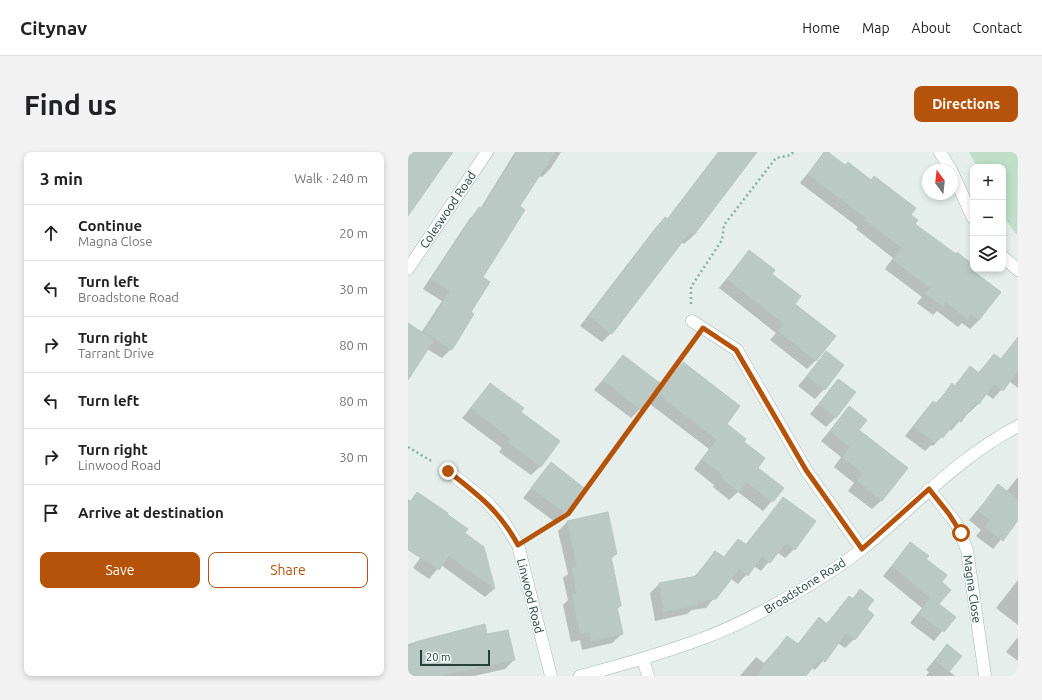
<!DOCTYPE html>
<html lang="en">
<head>
<meta charset="utf-8">
<style>
	:root { --surface:#fff; --page:#f2f2f2; --text:#202124; --muted:#757577; --line:#e0e0e0; --accent:#b45309 }
	body { margin:0; font-family:Ubuntu,sans-serif; background:var(--page); color:var(--text) }
	.controls { position:absolute; right:12px; top:12px; display:grid; overflow:hidden; border-radius:8px; box-shadow:0 2px 6px #0003 }
	.controls button { width:36px; height:36px; display:grid; place-items:center; padding:0; border:0; border-bottom:1px solid var(--line); background:var(--surface); color:var(--text); font:20px sans-serif }
	.compass { position:absolute; left:514px; top:12px; width:36px; height:36px; border-radius:50%; background:var(--surface); box-shadow:0 2px 6px #0003; rotate:345deg }
	.scale { position:absolute; left:12px; bottom:10px; width:70px; box-sizing:border-box; padding-left:4px; border:2px solid #244039; border-top:0; font-size:11px; line-height:14px; white-space:nowrap; color:#244039; -webkit-text-stroke:3px #f5faf8; paint-order:stroke }
	.stop { position:absolute; width:12px; height:12px; margin:-9px; border:3px solid #b45309; border-radius:50%; background:#fff }
	.stop.end { background:#b45309; border-color:#fff; box-shadow:0 1px 4px #0008 }
	.list { margin:0; padding:0; list-style:none }
	h2 { display:flex; justify-content:space-between; align-items:center; height:52px; margin:0; padding:0 16px; font-size:17px }
	h2 small { font-size:13px; font-weight:400; color:var(--muted) }
	.list li { display:grid; grid-template-columns:26px 1fr auto; gap:12px; align-items:center; box-sizing:border-box; height:56px; padding:0 16px; border-top:1px solid var(--line) }
	.list b { display:block; font-size:15px; white-space:nowrap }
	.list p { margin:0; font-size:13px; white-space:nowrap; color:var(--muted) }
	.list em { font-size:13px; font-style:normal; color:var(--muted) }
	.actions { display:flex; gap:8px; padding:12px 16px }
	.actions a { flex:1; padding:9px 0; border:1px solid var(--accent); border-radius:8px; text-align:center; font-size:14px; color:var(--accent) }
	.actions .main { background:var(--accent); color:#fff }
	.icon { flex:none; width:22px; height:22px; fill:none; stroke:currentColor; stroke-width:2; stroke-linecap:round; stroke-linejoin:round }
	.map { position:relative; flex:none; width:610px; height:524px; overflow:hidden; border-radius:8px }
	header { display:flex; align-items:center; gap:24px; box-sizing:border-box; height:56px; padding:0 20px; background:var(--surface); border-bottom:1px solid var(--line) }
	header strong { font-size:19px }
	nav { display:flex; gap:22px; margin-inline-start:auto; font-size:14px }
	.intro { display:flex; align-items:center; justify-content:space-between; box-sizing:border-box; height:96px; padding:0 24px }
	h1 { margin:0; font-size:28px }
	.button { padding:10px 18px; border-radius:8px; background:var(--accent); color:#fff; font-size:14px; font-weight:700 }
	main { display:flex; gap:24px; padding:0 24px }
	aside { flex:1; background:var(--surface); border-radius:8px; box-shadow:0 2px 6px #0003 }
	.map>svg:first-child { display:block }
	.green { fill:#bedec8 }
	.shadow { fill:#0003 }
	.building { fill:#bac9c3; stroke:#b7c7c1 }
	.lines { fill:none; stroke-linecap:round; stroke-linejoin:round }
	.minor-casing { stroke:#a7b6b1; stroke-width:13 }
	.path { stroke:#86b1a5; stroke-width:2.5; stroke-dasharray:2 3; stroke-linecap:butt }
	.minor { stroke:#fff; stroke-width:12 }
	.route { stroke:#b45309; stroke-width:5 }
	.labels { text-anchor:middle; stroke-width:3; stroke-linejoin:round; paint-order:stroke }
	.street-label { font-size:12px; fill:#244039; stroke:#f5faf8 }
</style>
</head>
<body>
<header>
<strong>Citynav</strong>
<nav><a>Home</a><a>Map</a><a>About</a><a>Contact</a></nav>
</header>
<div class="intro"><h1>Find us</h1><a class="button">Directions</a></div>
<main>
<aside>
<h2>3 min<small>Walk · 240 m</small></h2>
<ul class="list">
<li><svg class="icon" aria-label="ahead" viewBox="0 0 24 24"><path d="M12 20V5M6 11l6-6 6 6"/></svg><div><b>Continue</b><p>Magna Close</p></div><em>20 m</em></li>
<li><svg class="icon" aria-label="left" viewBox="0 0 24 24"><path d="M17 20v-9H6M10 6l-5 5 5 5"/></svg><div><b>Turn left</b><p>Broadstone Road</p></div><em>30 m</em></li>
<li><svg class="icon" aria-label="right" viewBox="0 0 24 24"><path d="M7 20v-9h11M14 6l5 5-5 5"/></svg><div><b>Turn right</b><p>Tarrant Drive</p></div><em>80 m</em></li>
<li><svg class="icon" aria-label="left" viewBox="0 0 24 24"><path d="M17 20v-9H6M10 6l-5 5 5 5"/></svg><div><b>Turn left</b></div><em>80 m</em></li>
<li><svg class="icon" aria-label="right" viewBox="0 0 24 24"><path d="M7 20v-9h11M14 6l5 5-5 5"/></svg><div><b>Turn right</b><p>Linwood Road</p></div><em>30 m</em></li>
<li><svg class="icon" aria-label="arrive" viewBox="0 0 24 24"><path d="M6 21V4h12l-3 4 3 4H6"/></svg><div><b>Arrive at destination</b></div></li>
</ul>
<div class="actions"><a class="main">Save</a><a>Share</a></div>
</aside>
<div class="map">
<svg width="610" height="524" viewBox="0 0 610 524">
	<rect width="100%" height="100%" fill="#e5eeea"/>
	<path class="green" d="M561 0H610L609 83 595 64V15H569Z"/>
	<g class="shadow">
		<path d="M107 0H153L143 16 134 25 130 24 110 55 73 125 62 160 43 197 34 206 19 197 0 225V173L13 181 34 149 15 137 62 66 72 57Z"/>
		<path d="M310 0H348L286 83 276 92 273 90 203 181 194 190 172 174 248 75 257 66 259 67Z"/>
		<path d="M417 0 501 63 506 72 547 104 565 114 562 118 571 168 562 177 554 171 550 175 529 159 525 163 509 151 514 145 477 117 485 106 448 77 450 75 392 31Z"/>
		<path d="M341 99 363 122 386 152 408 208 399 217 362 188 368 181 311 136Z"/>
		<path d="M608 189 610 191V236L601 229 585 247 578 242 570 252 561 261 559 260 543 279 541 277 525 294 523 293 517 299 497 284 516 260 525 251 527 252 544 233 546 234 562 215 570 221 586 203 592 207Z"/>
		<path d="M418 201 416 237 407 247 390 234Z"/>
		<path d="M215 204 232 257 223 266 186 238Z"/>
		<path d="M275 211 317 272 334 290 348 316 375 336 355 359 330 340 321 348 305 335 306 333 286 317 301 297 242 252Z"/>
		<path d="M430 228 428 265 418 275 402 262Z"/>
		<path d="M82 232 111 260 133 314 123 323 91 300 94 296 54 266Z"/>
		<path d="M441 256 474 348 464 357 440 339 446 331 426 315 433 305 413 289Z"/>
		<path d="M143 312 157 360 147 370 115 346Z"/>
		<path d="M610 325V367L585 397 568 384 573 378 561 368 590 334 598 340Z"/>
		<path d="M9 342 38 363 55 382 75 396 86 437 77 445 33 413 21 427 5 416 12 406 0 398V347L2 349Z"/>
		<path d="M375 346 386 397 377 406 369 400 353 419 346 414 330 432 322 426 298 456 284 458 279 462 247 469 242 441 251 432 286 425 307 400 315 406 330 388 337 393Z"/>
		<path d="M160 369 208 402 203 407 212 454 209 458 214 482 204 491 174 498 172 488 163 490 155 453 160 448 155 426 160 422 150 379Z"/>
		<path d="M502 391 532 431 530 453 546 465 526 489 502 471 514 456 475 424Z"/>
		<path d="M610 428V473L588 456Z"/>
		<path d="M452 438 458 458 446 487 437 496 430 491 407 518 404 516 397 524H332L348 505 356 511 379 485 389 493 411 467 418 472 441 445 444 447Z"/>
		<path d="M76 473 78 484 106 508 97 517 66 524H0V492Z"/>
		<path d="M610 485V509L598 500Z"/>
		<path d="M539 493 541 519 547 524H518L521 520 518 518Z"/>
	</g>
	<g class="building">
		<path d="M0 0H45L0 64Z"/>
		<path d="M109 0H147L112 54 117 58 75 125 82 130 63 160 66 162 44 198 16 180 42 139 23 127 71 55 74 57Z"/>
		<path d="M311 0H349L286 83 282 80 204 182 181 164 257 65 260 67Z"/>
		<path d="M416 0H420L437 13 440 10 463 28 466 24 508 56 503 63 510 68 507 72 548 102 549 100 565 113V119L593 140 571 168 563 162 559 167 538 150 535 155 517 142 522 136 485 108 494 96 457 68 458 66 400 22Z"/>
		<path d="M341 98 367 118 364 122 393 144 387 152 428 184 408 209 370 179 376 172 319 127Z"/>
		<path d="M0 171 26 188 0 228Z"/>
		<path d="M610 185V219L595 239 586 232 571 252 568 250 553 270 549 267 535 286 533 283 527 291 506 275 525 249 529 252 544 231 547 234 562 214 571 221 586 202 593 207Z"/>
		<path d="M418 199 436 213 417 238 399 224Z"/>
		<path d="M215 203 253 232 233 258 195 228Z"/>
		<path d="M275 210 332 254 319 272 338 287 336 290 357 306 350 316 376 336 365 350 338 330 331 340 313 326 315 323 294 307 309 288 250 242Z"/>
		<path d="M430 227 448 240 428 266 411 252Z"/>
		<path d="M82 231 116 256 113 260 152 289 133 315 100 290 102 286 63 256Z"/>
		<path d="M441 254 459 268 451 278 500 316 474 349 449 329 455 321 434 305 442 295 422 279Z"/>
		<path d="M143 310 176 336 157 361 123 336Z"/>
		<path d="M590 332 610 348V368L595 389 577 375 582 368 570 359Z"/>
		<path d="M9 340 40 361 39 362 60 377 57 381 76 395 87 437 41 404 31 418 0 397V353Z"/>
		<path d="M375 345 408 369 387 398 378 391 362 411 354 404 340 424 331 417 308 447 289 450 290 453 256 460 251 431 289 424 307 399 316 405 330 387 339 393Z"/>
		<path d="M200 360 209 402 203 404 213 454 209 455 215 482 183 489 181 480 172 482 164 442 169 441 164 416 169 415 159 369Z"/>
		<path d="M502 390 521 404 518 407 539 423 534 430 543 438 531 452 548 465 536 480 511 462 522 446 484 414Z"/>
		<path d="M452 437 466 448 459 457 466 463 447 488 438 481 417 510 412 506 398 524H348L379 484 390 492 411 465 419 472 441 444 445 447Z"/>
		<path d="M77 472 79 482 100 478 107 508 30 524H0V495L7 493V490Z"/>
		<path d="M539 492 554 504 541 520 527 508Z"/>
	</g>
	<g class="lines">
		<g class="minor-casing">
			<g id="minor">
				<path d="M532 0 543 18"/>
				<path d="M544 20 565 66"/>
				<path d="M595 105 610 118"/>
				<path d="M0 117 79 0"/>
				<path d="M284 169 329 198 398 318 454 397"/>
				<path d="M40 319 78 349 94 367 110 393 143 524"/>
				<path d="M521 337 548 371 559 398 577 524"/>
				<path d="M235 507 240 524"/>
				<path d="M172 524C214 513 256 501 296 486 329 474 360 457 391 439 413 426 434 413 454 397 506 355 549 306 610 274"/>
			</g>
		</g>
		<g class="path">
			<path d="M283 152V135L314 88 316 73 368 6 383 3 385 0"/>
			<path d="M0 295 25 310"/>
			<path d="M125 384 160 362 284 190"/>
		</g>
		<use href="#minor" class="minor"/>
	</g>
	<g class="lines">
		<path class="route" d="M40 319C70 343 91 358 110 393L160 362 295 176 328 198 398 318 454 397 521 337 541 362 553 381"/>
	</g>
	<g class="labels">
		<g class="street-label">
			<text transform="translate(40 58) rotate(-56)" y="4">Coleswood Road</text>
			<text transform="translate(397 434) rotate(-32)" y="4">Broadstone Road</text>
			<text transform="translate(564 437) rotate(82)" y="4">Magna Close</text>
			<text transform="translate(122 444) rotate(76)" y="4">Linwood Road</text>
		</g>
	</g>
</svg>
<div class="controls">
<button>+</button>
<button>−</button>
<button><svg class="icon" aria-label="layers" viewBox="0 0 24 24"><path d="M12 4l9 5-9 5-9-5zM3 14l9 5 9-5"/></svg></button>
</div>
<svg class="compass" viewBox="-18 -18 36 36"><path d="M0-13l5 13h-10z" fill="#e53935"/><path d="M0 13l5-13h-10z" fill="#757577"/></svg>
<div class="scale">20 m</div>
<div class="stop" style="left:553px;top:381px"></div>
<div class="stop end" style="left:40px;top:319px"></div>
</div>
</main>
</body>
</html>
